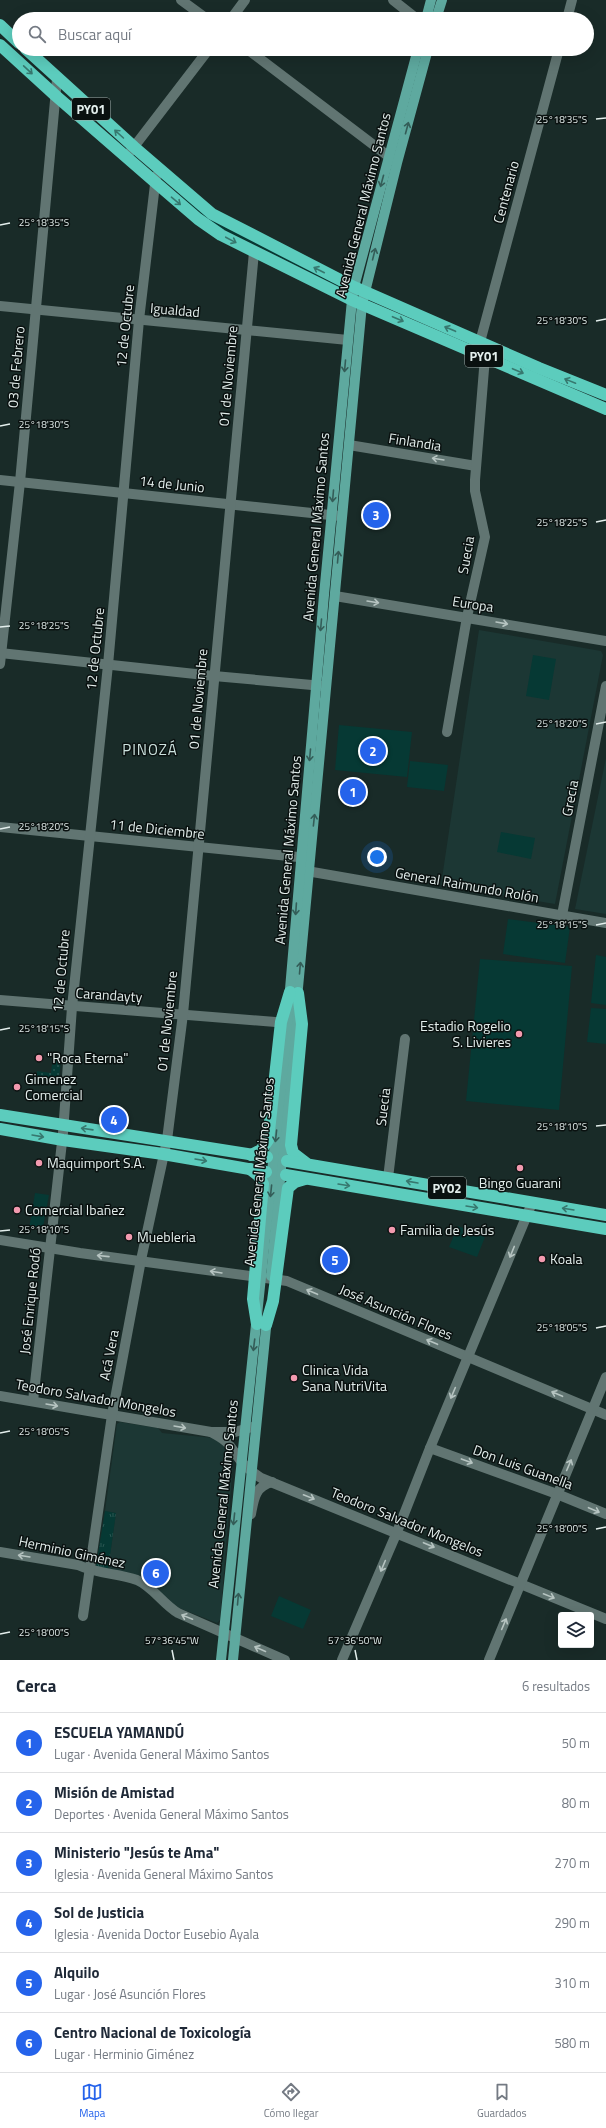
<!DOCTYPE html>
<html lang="es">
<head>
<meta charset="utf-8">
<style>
	:root { --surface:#fff; --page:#f2f2f3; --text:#1f2937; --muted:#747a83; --line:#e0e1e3; --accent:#2563eb }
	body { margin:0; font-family:"Titillium Web",sans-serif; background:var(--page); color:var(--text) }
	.controls { position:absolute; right:12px; bottom:12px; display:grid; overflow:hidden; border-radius:4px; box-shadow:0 4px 16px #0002 }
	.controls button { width:36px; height:36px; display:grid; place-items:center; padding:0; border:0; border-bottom:1px solid var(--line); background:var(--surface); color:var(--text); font:20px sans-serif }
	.you { position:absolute; left:377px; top:857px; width:14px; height:14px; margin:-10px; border:3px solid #fff; border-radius:50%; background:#1a73e8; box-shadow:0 0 0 6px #1a73e833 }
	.badge { display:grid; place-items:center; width:26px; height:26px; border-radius:50%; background:var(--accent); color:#fff; font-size:13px; font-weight:700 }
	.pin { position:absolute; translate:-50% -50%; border:2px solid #fff; box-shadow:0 1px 4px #0006 }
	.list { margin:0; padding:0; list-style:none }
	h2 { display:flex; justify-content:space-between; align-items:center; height:52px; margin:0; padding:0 16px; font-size:17px }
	h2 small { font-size:13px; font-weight:400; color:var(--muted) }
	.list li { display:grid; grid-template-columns:26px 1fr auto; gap:12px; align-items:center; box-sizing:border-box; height:60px; padding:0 16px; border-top:1px solid var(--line) }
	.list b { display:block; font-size:15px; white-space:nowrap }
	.list p { margin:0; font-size:13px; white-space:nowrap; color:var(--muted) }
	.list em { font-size:13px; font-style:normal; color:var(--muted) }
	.icon { flex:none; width:22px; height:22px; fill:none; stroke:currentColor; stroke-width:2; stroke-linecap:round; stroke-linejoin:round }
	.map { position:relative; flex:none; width:606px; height:1660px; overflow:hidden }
	.search { position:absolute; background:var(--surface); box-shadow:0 4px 16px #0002; left:12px; right:12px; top:12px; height:44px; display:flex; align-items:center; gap:10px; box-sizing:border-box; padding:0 14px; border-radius:22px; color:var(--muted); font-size:15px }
	.sheet { height:412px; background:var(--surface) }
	nav { display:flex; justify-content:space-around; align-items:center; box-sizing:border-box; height:56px; border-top:1px solid var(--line); background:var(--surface); font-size:11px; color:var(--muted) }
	nav a { display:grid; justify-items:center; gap:2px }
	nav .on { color:var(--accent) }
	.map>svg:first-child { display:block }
	.built { fill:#1c3734 }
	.grass { fill:#063934 }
	.park { fill:url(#park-tufts) }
	.garden { fill:url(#garden-dots) }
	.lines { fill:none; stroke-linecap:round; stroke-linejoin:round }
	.minor { stroke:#617572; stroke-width:10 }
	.major { stroke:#5ea99f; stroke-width:10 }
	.highway { stroke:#5cccbd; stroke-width:12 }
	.oneway { stroke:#37786f }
	.oneway2 { stroke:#345d58 }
	.oneway3 { stroke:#b6c4c1 }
	.ticks { fill:none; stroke:#e3eeec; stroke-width:1.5 }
	.poi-dot { fill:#f29aaf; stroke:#0a1110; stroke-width:1.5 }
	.labels { text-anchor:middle; stroke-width:3; stroke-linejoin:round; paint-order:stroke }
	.shield { fill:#0a1110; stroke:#a2acaa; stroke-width:1 }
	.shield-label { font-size:13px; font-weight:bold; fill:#e3eeec }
	.street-label { font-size:14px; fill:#e3eeec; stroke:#0a1110 }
	.poi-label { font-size:14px; fill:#e3eeec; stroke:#0a1110; text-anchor:start }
	.neighbourhood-label { font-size:15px; letter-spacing:1px; fill:#cce2de; stroke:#0a1110 }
	.ticks-label { font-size:10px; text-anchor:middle; fill:#e3eeec; stroke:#0a1110; stroke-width:3; stroke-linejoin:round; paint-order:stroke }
</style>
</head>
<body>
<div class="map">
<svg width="606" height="1660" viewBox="0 0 606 1660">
	<defs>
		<pattern id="park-tufts" width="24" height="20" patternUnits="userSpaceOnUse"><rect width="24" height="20" fill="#063934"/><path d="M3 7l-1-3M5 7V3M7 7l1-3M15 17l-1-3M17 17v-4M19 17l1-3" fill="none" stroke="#2a5652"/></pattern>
		<pattern id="garden-dots" width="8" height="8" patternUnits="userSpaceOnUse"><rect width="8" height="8" fill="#063934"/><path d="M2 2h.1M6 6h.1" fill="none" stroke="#2a5652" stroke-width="1.8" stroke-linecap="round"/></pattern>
	</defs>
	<rect width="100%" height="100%" fill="#192b28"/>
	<g class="built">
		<path d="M479 630 601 651 603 655 555 904 441 885Z"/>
		<path d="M606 758V914L575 909Z"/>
		<path d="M120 1422 158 1428 162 1433 214 1438 225 1445 233 1463 220 1620 217 1623 179 1608 108 1570 116 1513 105 1511 117 1424Z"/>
	</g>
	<g class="grass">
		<path d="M171 188 216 223 341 286 342 288 215 225Z"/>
		<path d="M533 655 556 659 549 700 526 696Z"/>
		<path d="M339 725 412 732 407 777 335 770Z"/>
		<path d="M410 761 448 765 444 791 407 787Z"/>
		<path d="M501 832 535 838 531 859 497 852Z"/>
		<path d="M508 919 570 927 565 963 503 954Z"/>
		<path d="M596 955 606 957V1005L591 1003Z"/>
		<path d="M480 959 572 966 559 1110 466 1101Z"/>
		<path d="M591 1008 606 1009V1044L587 1042Z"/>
		<path d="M35 1193 49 1195 43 1227 29 1229Z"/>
		<path d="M458 1226 485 1237 477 1257 449 1247Z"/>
		<path d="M279 1596 311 1610 303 1629 271 1616Z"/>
	</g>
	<path class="park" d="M105 1511 116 1513 108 1570 97 1568 96 1566Z"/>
	<path class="garden" d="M53 1057 61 1058 59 1080 36 1078 37 1071 51 1073Z"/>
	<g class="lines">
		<g class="minor">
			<path d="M181 0 207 19"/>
			<path d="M393 0 417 19"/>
			<path d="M231 19 245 0"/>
			<path d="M567 19 572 0"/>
			<path d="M247 49 396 162"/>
			<path d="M130 152 209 49"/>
			<path d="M0 306 348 340"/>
			<path d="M480 342 559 49"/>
			<path d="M349 445 476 466"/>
			<path d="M0 480 340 516"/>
			<path d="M335 596 606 641"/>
			<path d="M0 653 214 676 323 686"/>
			<path d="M0 664 20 482 57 79"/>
			<path d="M447 732 467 617 485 537 475 491V480L485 357"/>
			<path d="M0 827 308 858"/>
			<path d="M301 870 606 923"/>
			<path d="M562 915 606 686"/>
			<path d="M0 1000 288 1023"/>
			<path d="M388 1178 405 1039"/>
			<path d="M0 1240 80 1253 287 1281 606 1415"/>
			<path d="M0 1396 211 1432H235L252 1427"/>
			<path d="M33 1401 63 1133 72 1007 108 665 139 320 156 176"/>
			<path d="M211 1432C232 1443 228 1445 241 1461 246 1468 254 1473 261 1478L606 1619"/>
			<path d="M430 1448 557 1494 606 1514"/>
			<path d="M251 1514C254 1498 255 1487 272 1482"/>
			<path d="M0 1552 78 1565C97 1574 118 1573 137 1580 153 1587 163 1604 178 1613L285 1660"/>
			<path d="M83 1616 112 1415 141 1260 167 1140 183 1014 254 252"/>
			<path d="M342 1660 397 1532 430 1448 532 1203"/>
			<path d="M489 1660 606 1377"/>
		</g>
		<g class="major">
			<path d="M426 19 431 0"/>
			<path d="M436 19 442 0"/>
			<path d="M271 1276 362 304 397 163 428 49"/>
			<path d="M221 1660 285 1047 324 595 352 300 354 287 418 49"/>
			<path d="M233 1660 267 1318"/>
		</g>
		<g class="highway">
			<path d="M0 25 19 43"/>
			<path d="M0 45 56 96 155 182 198 219 221 235 352 300 606 409"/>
			<path d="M26 49 134 147 212 214 354 287 539 368 606 395"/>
			<path d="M298 993 302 1024 291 1145 293 1153 306 1163"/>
			<path d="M0 1115 267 1157"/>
			<path d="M0 1129 63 1140 163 1154 266 1172"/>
			<path d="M251 1155 261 1150 268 1140 281 1022 290 992"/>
			<path d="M287 1161 606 1215"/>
			<path d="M250 1169 259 1176 263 1184 253 1299 257 1324"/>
			<path d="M286 1175 606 1229"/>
			<path d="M266 1325 273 1301 288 1188 295 1182 305 1179"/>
		</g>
	</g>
	<defs><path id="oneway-shaft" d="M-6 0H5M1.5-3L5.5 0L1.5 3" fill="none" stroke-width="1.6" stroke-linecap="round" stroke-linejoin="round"/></defs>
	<g class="oneway">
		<use href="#oneway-shaft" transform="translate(28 70) rotate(43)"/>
		<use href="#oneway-shaft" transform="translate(119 134) rotate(-138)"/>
		<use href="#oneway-shaft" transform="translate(176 201) rotate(40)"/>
		<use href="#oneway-shaft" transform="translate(231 240) rotate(28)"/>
		<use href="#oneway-shaft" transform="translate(319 270) rotate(-153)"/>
		<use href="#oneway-shaft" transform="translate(398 319) rotate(23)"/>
		<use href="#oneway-shaft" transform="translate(450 329) rotate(-157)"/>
		<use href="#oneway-shaft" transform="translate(518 371) rotate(23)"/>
		<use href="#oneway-shaft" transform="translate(570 381) rotate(-158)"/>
		<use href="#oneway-shaft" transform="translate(87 1129) rotate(-172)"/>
		<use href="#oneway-shaft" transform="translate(38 1136) rotate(10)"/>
		<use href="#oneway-shaft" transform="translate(201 1160) rotate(10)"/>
		<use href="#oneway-shaft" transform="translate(412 1182) rotate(-170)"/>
		<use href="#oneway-shaft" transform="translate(344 1185) rotate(9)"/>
		<use href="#oneway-shaft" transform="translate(472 1207) rotate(9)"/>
		<use href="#oneway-shaft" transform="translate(568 1209) rotate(-171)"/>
	</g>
	<g class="oneway2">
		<use href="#oneway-shaft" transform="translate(407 128) rotate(-75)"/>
		<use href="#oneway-shaft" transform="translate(382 181) rotate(105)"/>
		<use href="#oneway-shaft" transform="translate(374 254) rotate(-76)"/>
		<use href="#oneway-shaft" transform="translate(345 366) rotate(95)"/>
		<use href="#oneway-shaft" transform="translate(333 496) rotate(95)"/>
		<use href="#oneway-shaft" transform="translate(338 557) rotate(-85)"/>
		<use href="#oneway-shaft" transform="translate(321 625) rotate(95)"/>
		<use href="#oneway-shaft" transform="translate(310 755) rotate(95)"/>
		<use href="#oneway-shaft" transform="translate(314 820) rotate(-84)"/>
		<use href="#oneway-shaft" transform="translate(296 909) rotate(94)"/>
		<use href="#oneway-shaft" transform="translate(300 968) rotate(-85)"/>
		<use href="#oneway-shaft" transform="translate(276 1136) rotate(96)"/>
		<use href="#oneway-shaft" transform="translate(271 1191) rotate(96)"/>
		<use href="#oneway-shaft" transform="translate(254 1345) rotate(97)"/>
		<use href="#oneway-shaft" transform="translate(234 1519) rotate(96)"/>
		<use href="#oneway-shaft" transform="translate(238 1599) rotate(-85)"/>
	</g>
	<g class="oneway3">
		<use href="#oneway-shaft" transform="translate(438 459) rotate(-171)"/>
		<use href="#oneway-shaft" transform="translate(373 602) rotate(9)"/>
		<use href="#oneway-shaft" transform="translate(502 623) rotate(10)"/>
		<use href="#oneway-shaft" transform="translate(512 1252) rotate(112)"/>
		<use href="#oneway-shaft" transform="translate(103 1256) rotate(-174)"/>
		<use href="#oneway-shaft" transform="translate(216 1272) rotate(-171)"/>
		<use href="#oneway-shaft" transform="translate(312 1292) rotate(-157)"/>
		<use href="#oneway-shaft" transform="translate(432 1342) rotate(-157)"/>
		<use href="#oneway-shaft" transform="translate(453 1393) rotate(113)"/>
		<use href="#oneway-shaft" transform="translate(557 1394) rotate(-157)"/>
		<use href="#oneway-shaft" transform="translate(52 1405) rotate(10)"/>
		<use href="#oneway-shaft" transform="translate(180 1427) rotate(10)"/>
		<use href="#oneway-shaft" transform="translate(467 1461) rotate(20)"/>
		<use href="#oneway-shaft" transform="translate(569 1465) rotate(-67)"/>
		<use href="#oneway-shaft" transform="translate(309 1497) rotate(22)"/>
		<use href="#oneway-shaft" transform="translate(594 1510) rotate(23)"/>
		<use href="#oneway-shaft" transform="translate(429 1545) rotate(23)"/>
		<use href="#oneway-shaft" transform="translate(24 1556) rotate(-171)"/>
		<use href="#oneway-shaft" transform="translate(383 1566) rotate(113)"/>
		<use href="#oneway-shaft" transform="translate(549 1596) rotate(22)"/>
		<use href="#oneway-shaft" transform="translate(187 1617) rotate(-158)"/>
		<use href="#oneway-shaft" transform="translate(504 1624) rotate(-67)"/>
		<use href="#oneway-shaft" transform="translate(260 1649) rotate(-156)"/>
	</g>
	<path class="ticks" d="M596 119 606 118M0 225 10 223M596 321 606 319M0 426 10 424M596 522 606 520M0 627 10 626M596 724 606 722M0 829 10 827M596 925 606 923M0 1030 10 1028M596 1126 606 1125M0 1231 10 1230M596 1328 606 1326M0 1433 10 1431M596 1529 606 1527M0 1634 10 1632M172 1650 174 1660M355 1650 357 1660"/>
	<g class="poi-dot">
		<circle cx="519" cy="1034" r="4"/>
		<circle cx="39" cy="1058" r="4"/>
		<circle cx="17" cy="1087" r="4"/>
		<circle cx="39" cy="1163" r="4"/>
		<circle cx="520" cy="1168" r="4"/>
		<circle cx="17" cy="1210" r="4"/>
		<circle cx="392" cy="1230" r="4"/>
		<circle cx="129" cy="1237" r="4"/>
		<circle cx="542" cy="1259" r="4"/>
		<circle cx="294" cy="1378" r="4"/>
	</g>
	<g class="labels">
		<g class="shield">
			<rect x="72" y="98" width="38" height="22" rx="3"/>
			<rect x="465" y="345" width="38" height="22" rx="3"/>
			<rect x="428" y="1177" width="38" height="22" rx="3"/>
		</g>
		<g class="shield-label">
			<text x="91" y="114">PY01</text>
			<text x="484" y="361">PY01</text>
			<text x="447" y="1193">PY02</text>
		</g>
		<g class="street-label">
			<text transform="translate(506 192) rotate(-75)" y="5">Centenario</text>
			<text transform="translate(363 205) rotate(-76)" y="5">Avenida General Máximo Santos</text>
			<text transform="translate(175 310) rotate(5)" y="5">Igualdad</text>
			<text transform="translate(125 326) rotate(-84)" y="5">12 de Octubre</text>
			<text transform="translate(16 367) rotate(-85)" y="5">03 de Febrero</text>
			<text transform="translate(228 376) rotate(-85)" y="5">01 de Noviembre</text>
			<text transform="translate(415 442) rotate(9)" y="5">Finlandia</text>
			<text transform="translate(172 484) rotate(6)" y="5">14 de Junio</text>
			<text transform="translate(316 527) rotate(-85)" y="5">Avenida General Máximo Santos</text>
			<text transform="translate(466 555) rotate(-80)" y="5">Suecia</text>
			<text transform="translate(473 604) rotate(9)" y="5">Europa</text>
			<text transform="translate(95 649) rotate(-84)" y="5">12 de Octubre</text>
			<text transform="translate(198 699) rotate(-85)" y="5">01 de Noviembre</text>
			<text transform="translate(570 798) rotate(-79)" y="5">Grecia</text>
			<text transform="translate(157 829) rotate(6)" y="5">11 de Diciembre</text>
			<text transform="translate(288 850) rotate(-85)" y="5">Avenida General Máximo Santos</text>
			<text transform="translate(467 885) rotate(10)" y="5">General Raimundo Rolón</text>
			<text transform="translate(61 971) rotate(-85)" y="5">12 de Octubre</text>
			<text transform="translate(109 995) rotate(4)" y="5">Carandayty</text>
			<text transform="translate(167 1021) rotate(-84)" y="5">01 de Noviembre</text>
			<text transform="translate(383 1107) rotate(-83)" y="5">Suecia</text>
			<text transform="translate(259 1172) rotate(-84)" y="5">Avenida General Máximo Santos</text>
			<text transform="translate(30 1301) rotate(-84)" y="5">José Enrique Rodó</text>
			<text transform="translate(396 1312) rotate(23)" y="5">José Asunción Flores</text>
			<text transform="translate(109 1355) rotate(-79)" y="5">Acá Vera</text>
			<text transform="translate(96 1398) rotate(10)" y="5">Teodoro Salvador Mongelos</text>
			<text transform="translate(523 1467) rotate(20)" y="5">Don Luis Guanella</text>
			<text transform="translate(223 1494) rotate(-84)" y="5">Avenida General Máximo Santos</text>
			<text transform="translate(407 1522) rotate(22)" y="5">Teodoro Salvador Mongelos</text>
			<text transform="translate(72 1552) rotate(12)" y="5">Herminio Giménez</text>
		</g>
		<g class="poi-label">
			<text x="511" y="1031" text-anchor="end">Estadio Rogelio<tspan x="511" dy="16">S. Livieres</tspan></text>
			<text x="47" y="1063">"Roca Eterna"</text>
			<text x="25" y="1084">Gimenez<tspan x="25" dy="16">Comercial</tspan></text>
			<text x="47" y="1168">Maquimport S.A.</text>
			<text x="520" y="1188" text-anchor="middle">Bingo Guarani</text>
			<text x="25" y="1215">Comercial Ibañez</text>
			<text x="400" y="1235">Familia de Jesús</text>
			<text x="137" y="1242">Muebleria</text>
			<text x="550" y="1264">Koala</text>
			<text x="302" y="1375">Clinica Vida<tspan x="302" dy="16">Sana NutriVita</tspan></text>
		</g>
		<g class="neighbourhood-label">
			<text x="150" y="755">PINOZÁ</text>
		</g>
	</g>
	<g class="ticks-label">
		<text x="562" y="123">25°18'35"S</text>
		<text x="44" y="226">25°18'35"S</text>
		<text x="562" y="324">25°18'30"S</text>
		<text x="44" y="428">25°18'30"S</text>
		<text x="562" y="526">25°18'25"S</text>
		<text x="44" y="629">25°18'25"S</text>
		<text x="562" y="727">25°18'20"S</text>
		<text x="44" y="830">25°18'20"S</text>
		<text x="562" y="928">25°18'15"S</text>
		<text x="44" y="1032">25°18'15"S</text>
		<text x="562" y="1130">25°18'10"S</text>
		<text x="44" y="1233">25°18'10"S</text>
		<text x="562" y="1331">25°18'05"S</text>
		<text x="44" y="1435">25°18'05"S</text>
		<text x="562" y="1532">25°18'00"S</text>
		<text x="44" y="1636">25°18'00"S</text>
		<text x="172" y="1644">57°36'45"W</text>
		<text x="355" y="1644">57°36'50"W</text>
	</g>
</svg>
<div class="controls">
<button><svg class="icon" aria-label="layers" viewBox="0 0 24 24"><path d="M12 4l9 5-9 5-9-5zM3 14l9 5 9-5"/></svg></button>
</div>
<div class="you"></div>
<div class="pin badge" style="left:353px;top:792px">1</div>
<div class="pin badge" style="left:373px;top:751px">2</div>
<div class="pin badge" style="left:376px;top:515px">3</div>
<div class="pin badge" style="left:114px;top:1120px">4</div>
<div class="pin badge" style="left:335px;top:1260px">5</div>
<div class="pin badge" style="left:156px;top:1573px">6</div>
<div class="search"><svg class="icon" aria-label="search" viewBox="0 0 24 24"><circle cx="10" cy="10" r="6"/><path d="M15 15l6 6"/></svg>Buscar aquí</div>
</div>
<section class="sheet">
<h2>Cerca<small>6 resultados</small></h2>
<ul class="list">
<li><span class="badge">1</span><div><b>ESCUELA YAMANDÚ</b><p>Lugar · Avenida General Máximo Santos</p></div><em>50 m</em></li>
<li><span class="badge">2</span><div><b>Misión de Amistad</b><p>Deportes · Avenida General Máximo Santos</p></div><em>80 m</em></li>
<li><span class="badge">3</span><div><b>Ministerio &quot;Jesús te Ama&quot;</b><p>Iglesia · Avenida General Máximo Santos</p></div><em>270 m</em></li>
<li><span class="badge">4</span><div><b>Sol de Justicia</b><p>Iglesia · Avenida Doctor Eusebio Ayala</p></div><em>290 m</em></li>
<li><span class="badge">5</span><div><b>Alquilo</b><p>Lugar · José Asunción Flores</p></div><em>310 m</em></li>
<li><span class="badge">6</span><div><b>Centro Nacional de Toxicología</b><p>Lugar · Herminio Giménez</p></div><em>580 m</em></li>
</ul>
</section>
<nav>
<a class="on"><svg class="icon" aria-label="map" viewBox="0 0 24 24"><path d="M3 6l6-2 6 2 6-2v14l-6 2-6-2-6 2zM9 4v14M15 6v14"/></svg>Mapa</a>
<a><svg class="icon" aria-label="directions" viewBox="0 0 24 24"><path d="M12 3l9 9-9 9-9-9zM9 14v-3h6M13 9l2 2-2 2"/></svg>Cómo llegar</a>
<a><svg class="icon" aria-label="saved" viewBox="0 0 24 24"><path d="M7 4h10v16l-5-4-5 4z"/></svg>Guardados</a>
</nav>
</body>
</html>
